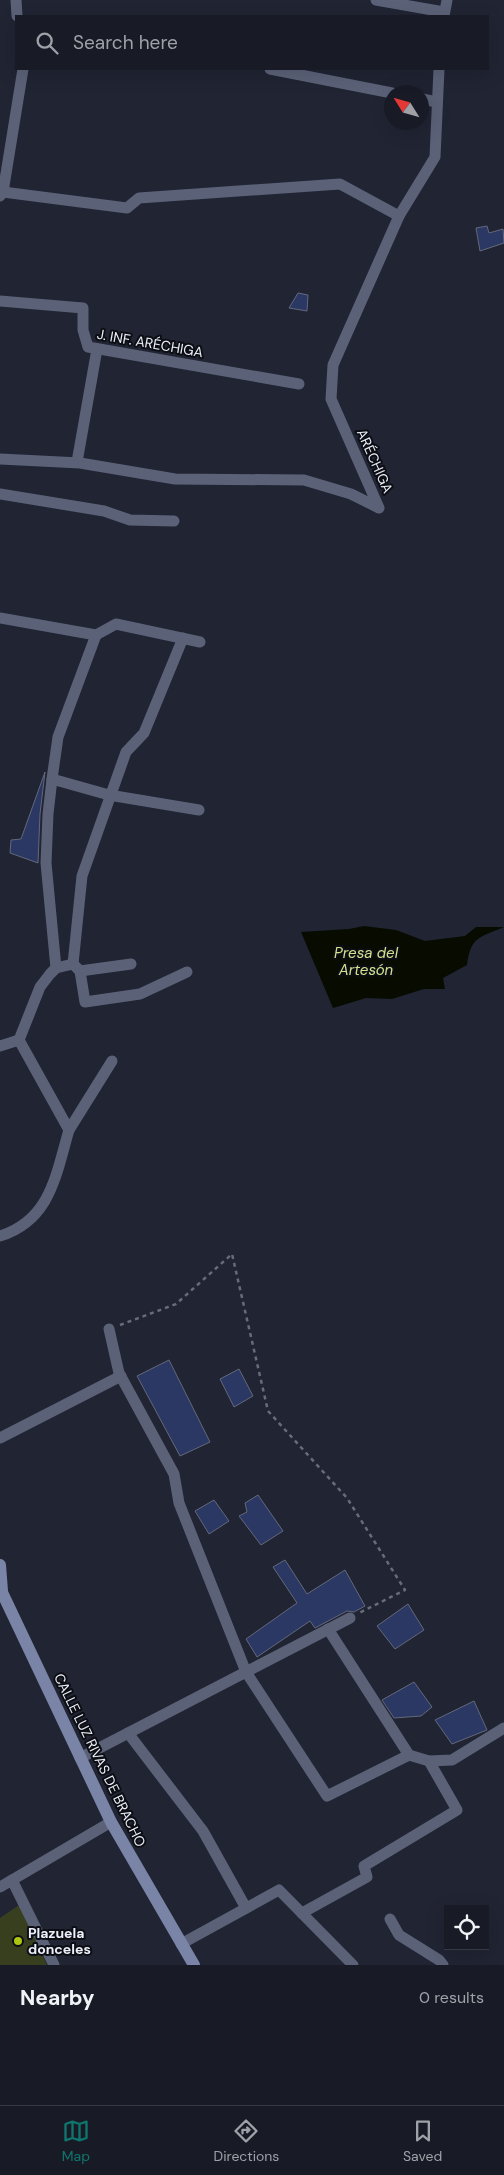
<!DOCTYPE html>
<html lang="en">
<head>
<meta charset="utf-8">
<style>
	:root { --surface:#181b26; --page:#252832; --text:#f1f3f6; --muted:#9fa1a7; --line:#363943; --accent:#0f766e }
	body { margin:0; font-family:"DM Sans",sans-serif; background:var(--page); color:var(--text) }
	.controls { position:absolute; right:15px; bottom:15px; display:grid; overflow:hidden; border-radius:0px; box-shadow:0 5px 20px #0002 }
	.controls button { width:45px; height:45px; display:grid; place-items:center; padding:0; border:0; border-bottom:1px solid var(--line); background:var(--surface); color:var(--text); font:25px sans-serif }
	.compass { position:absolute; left:384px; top:85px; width:45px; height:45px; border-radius:50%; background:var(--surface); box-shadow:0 5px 20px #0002; rotate:307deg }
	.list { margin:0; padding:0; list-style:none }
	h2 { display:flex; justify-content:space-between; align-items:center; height:65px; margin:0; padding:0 20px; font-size:21px }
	h2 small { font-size:16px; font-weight:400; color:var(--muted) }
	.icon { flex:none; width:28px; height:28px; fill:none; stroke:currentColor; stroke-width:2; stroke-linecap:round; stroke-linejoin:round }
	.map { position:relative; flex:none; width:504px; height:1965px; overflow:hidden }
	.search { position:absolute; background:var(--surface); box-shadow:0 5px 20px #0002; left:15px; right:15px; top:15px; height:55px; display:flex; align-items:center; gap:12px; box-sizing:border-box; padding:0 18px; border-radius:0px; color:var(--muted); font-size:19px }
	.sheet { height:140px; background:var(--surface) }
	nav { display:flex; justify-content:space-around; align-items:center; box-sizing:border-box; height:70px; border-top:1px solid var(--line); background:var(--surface); font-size:14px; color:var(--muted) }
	nav a { display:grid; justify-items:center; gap:2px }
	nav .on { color:var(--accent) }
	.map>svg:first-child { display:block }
	.green { fill:#383f1f }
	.water { fill:#080c00 }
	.building { fill:#2c3864; stroke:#63697a }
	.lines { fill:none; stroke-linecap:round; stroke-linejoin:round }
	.path { stroke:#686c79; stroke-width:2.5; stroke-dasharray:4 4; stroke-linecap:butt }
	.street { stroke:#5b6278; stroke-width:11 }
	.secondary { stroke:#7984a7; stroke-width:12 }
	.poi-dot { fill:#acc612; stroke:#0c0e14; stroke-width:2 }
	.labels { text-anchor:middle; stroke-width:4; stroke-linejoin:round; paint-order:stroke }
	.street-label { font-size:14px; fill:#eceff9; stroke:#0c0e14 }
	.poi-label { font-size:14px; font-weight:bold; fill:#eceff9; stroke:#0c0e14; text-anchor:start }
	.water-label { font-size:15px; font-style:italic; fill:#d0e28f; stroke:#0c0e14 }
</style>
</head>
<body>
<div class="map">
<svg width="504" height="1965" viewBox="0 0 504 1965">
	<rect width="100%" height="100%" fill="#202433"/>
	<path class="green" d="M19 1905 47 1965H0V1918Z"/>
	<path class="water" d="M364 926 396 930 425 941 465 936 476 927H504C479 938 471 936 467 965L443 978 445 989H424L392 999 366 998 333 1008 301 932 349 929Z"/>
	<g class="building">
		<path d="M487 226 489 233 503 229 504 243 480 251 476 228Z"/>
		<path d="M298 293 308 295 307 311 289 308Z"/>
		<path d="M45 772 40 814 38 863 10 853 11 840 21 839Z"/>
		<path d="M169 1360 210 1442 180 1456 137 1376Z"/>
		<path d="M239 1369 253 1396 234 1407 220 1379Z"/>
		<path d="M258 1495 283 1531 261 1545 239 1516 247 1512 245 1503Z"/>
		<path d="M214 1500 229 1521 209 1534 195 1511Z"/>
		<path d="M285 1560 307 1594 345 1570 365 1606 354 1612 347 1611 315 1628 310 1621 257 1657 246 1639 297 1603 273 1567Z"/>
		<path d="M408 1604 424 1630 395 1649 377 1626Z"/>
		<path d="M414 1682 432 1707 421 1716 394 1718 382 1700Z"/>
		<path d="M474 1701 487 1730 452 1744 435 1720Z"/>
	</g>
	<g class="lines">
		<path class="path" d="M120 1325 176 1304 232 1254 268 1411 347 1498 405 1590 359 1613"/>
		<g class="street">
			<path d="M16 0 17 16"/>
			<path d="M376 0 444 12"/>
			<path d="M444 16 447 0"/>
			<path d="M270 69 392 93"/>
			<path d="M422 99 437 102"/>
			<path d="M3 192 127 208 139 198 340 184 399 216"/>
			<path d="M0 196 3 192 23 69"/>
			<path d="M0 301 83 308V330L88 347 299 384"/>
			<path d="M0 459 80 463 175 479 304 480 351 494 379 508 331 399 333 365 399 216 435 157 439 69"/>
			<path d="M77 462 97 349"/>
			<path d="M0 494 104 511 130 520 174 521"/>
			<path d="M0 618 96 635 116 624 200 642"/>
			<path d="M96 635 58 737 52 779 109 795 199 810"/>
			<path d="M52 779 48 814 46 863 56 968"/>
			<path d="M73 964 82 876 126 752 144 733 183 638"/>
			<path d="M80 971 85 1002 140 994 187 972"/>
			<path d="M0 1046 19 1040"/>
			<path d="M69 1130 112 1061"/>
			<path d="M0 1236C51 1220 56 1174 69 1130L19 1040 40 987 50 974 56 968 73 964 80 971 131 964"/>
			<path d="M109 1329 119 1373 174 1474 179 1503 246 1672 327 1796 409 1755"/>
			<path d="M0 1438 121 1376"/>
			<path d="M328 1629 409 1755 429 1761 452 1760 504 1728"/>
			<path d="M128 1733 203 1831 246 1908"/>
			<path d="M80 1758 350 1618"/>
			<path d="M12 1880 54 1965"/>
			<path d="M0 1887 111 1822"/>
			<path d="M302 1913 367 1877 364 1866 457 1810 429 1761"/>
			<path d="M390 1919 399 1935 439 1960 443 1965"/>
			<path d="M181 1944 279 1890 353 1965"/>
		</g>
		<g class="secondary">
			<path d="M0 1565 2 1591"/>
			<path d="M0 1588 111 1822 194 1965"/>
		</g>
	</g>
	<circle class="poi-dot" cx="18" cy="1941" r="5"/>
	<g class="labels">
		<g class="street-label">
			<text transform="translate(150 343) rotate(10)" y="5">J. INF. ARÉCHIGA</text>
			<text transform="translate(375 461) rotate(66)" y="5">ARÉCHIGA</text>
			<text transform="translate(100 1760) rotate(64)" y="5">CALLE LUZ RIVAS DE BRACHO</text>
		</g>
		<g class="poi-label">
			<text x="28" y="1938">Plazuela<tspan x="28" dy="16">donceles</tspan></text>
		</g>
		<g class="water-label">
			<text x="366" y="958">Presa del<tspan x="366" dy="17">Artesón</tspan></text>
		</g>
	</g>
</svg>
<div class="controls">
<button><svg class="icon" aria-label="locate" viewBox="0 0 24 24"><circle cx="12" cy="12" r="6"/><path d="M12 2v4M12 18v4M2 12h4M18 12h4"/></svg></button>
</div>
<svg class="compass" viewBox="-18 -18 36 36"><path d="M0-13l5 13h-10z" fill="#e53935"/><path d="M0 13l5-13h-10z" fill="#9fa1a7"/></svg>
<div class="search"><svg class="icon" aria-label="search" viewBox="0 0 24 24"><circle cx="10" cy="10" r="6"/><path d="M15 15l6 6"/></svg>Search here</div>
</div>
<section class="sheet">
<h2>Nearby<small>0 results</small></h2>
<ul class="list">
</ul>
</section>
<nav>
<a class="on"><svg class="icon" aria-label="map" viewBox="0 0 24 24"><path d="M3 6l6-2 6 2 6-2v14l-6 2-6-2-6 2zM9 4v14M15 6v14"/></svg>Map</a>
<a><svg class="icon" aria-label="directions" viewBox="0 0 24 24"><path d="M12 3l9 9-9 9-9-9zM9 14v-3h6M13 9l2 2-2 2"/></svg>Directions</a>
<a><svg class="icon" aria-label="saved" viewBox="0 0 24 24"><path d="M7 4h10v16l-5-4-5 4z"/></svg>Saved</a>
</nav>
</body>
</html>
